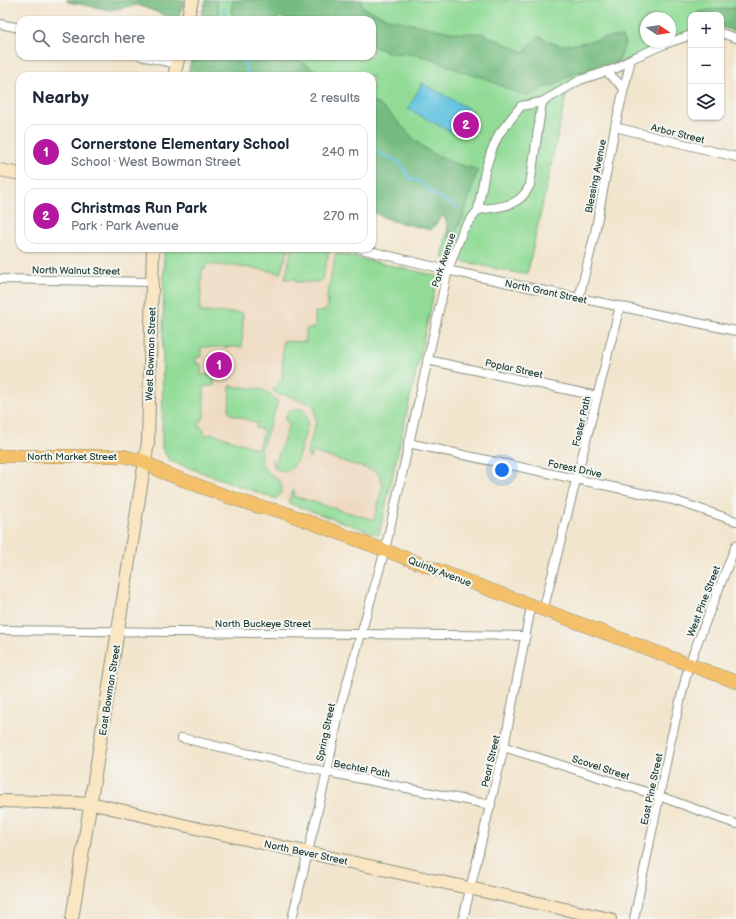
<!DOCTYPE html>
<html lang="en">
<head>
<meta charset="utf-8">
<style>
	:root { --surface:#fff; --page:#f6f6f7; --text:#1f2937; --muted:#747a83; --line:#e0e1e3; --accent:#b5179e }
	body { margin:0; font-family:"Balsamiq Sans",sans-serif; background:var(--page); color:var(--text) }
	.controls { position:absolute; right:12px; top:12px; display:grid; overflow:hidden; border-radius:8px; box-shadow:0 1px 3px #0004 }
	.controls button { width:36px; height:36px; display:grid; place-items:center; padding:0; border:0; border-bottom:1px solid var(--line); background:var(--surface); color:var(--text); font:20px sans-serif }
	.compass { position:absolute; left:640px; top:12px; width:36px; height:36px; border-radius:50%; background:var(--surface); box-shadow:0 1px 3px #0004; rotate:102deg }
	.you { position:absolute; left:502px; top:470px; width:14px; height:14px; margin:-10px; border:3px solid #fff; border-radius:50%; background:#1a73e8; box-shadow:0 0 0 6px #1a73e833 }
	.badge { display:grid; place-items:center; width:26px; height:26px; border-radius:50%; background:var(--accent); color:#fff; font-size:13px; font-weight:700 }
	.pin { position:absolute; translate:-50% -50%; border:2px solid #fff; box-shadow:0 1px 4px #0006 }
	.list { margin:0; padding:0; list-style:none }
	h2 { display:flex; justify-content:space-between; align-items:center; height:52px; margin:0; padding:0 16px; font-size:17px }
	h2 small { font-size:13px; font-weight:400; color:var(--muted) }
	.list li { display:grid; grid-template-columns:26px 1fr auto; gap:12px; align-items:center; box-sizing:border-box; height:56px; margin:0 8px 8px; padding:0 8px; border:1px solid var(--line); border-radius:12px }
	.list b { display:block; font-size:15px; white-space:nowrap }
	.list p { margin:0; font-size:13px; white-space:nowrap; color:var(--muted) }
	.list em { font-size:13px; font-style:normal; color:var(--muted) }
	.icon { flex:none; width:22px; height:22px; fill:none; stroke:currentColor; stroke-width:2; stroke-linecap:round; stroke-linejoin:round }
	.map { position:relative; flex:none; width:736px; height:919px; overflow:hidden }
	.search { position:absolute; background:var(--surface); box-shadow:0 1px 3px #0004; left:16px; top:16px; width:360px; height:44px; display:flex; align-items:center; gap:10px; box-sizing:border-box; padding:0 14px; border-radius:12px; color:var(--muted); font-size:15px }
	.panel { position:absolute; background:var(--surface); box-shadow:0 1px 3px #0004; left:16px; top:72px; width:360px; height:180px; border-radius:12px }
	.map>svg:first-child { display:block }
	.built { fill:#edd7bb }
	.green { fill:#91db96; stroke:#588c65; fill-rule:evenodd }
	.forest { fill:#74bb7f; stroke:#4a7c5a }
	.water { fill:#61c3df; stroke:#40808a }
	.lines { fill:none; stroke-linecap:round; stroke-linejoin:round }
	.stream { stroke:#61c3df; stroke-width:2.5 }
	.street-casing { stroke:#889180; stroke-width:10 }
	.secondary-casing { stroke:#889180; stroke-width:14 }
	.primary-casing { stroke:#889180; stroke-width:14 }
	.street { stroke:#fff; stroke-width:8 }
	.secondary { stroke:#fbe6c3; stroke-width:12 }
	.primary { stroke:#f4c16a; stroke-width:13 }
	.labels { text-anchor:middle; stroke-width:4; stroke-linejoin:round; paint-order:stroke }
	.street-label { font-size:10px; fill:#1f3d34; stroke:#f6f6f2 }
</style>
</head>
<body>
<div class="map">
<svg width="736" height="919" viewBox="0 0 736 919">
	<rect width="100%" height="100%" fill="#f6f6f2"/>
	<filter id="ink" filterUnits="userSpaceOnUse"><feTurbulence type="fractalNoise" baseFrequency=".025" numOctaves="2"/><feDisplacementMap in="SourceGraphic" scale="8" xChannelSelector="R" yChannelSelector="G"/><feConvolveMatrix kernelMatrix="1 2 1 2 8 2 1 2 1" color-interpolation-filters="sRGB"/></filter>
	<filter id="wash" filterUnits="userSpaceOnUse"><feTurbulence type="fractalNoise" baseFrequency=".012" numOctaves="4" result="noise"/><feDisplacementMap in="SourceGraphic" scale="16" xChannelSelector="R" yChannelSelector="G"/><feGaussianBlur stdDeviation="0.9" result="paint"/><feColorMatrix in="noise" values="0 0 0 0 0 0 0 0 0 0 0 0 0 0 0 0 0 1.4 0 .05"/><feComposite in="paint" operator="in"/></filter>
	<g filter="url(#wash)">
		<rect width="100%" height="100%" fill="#f2e5cd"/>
		<path class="built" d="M168 248H305L436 277 377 533 171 459Z"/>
		<g class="green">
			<path d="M207 0H736V24L721 15H691V34L569 83 527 275 442 257 451 212 372 167V76H210L194 56H372V20H202ZM646 18H670V42H646Z"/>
			<path d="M164 248H289L280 273 254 268 206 264 205 269H202L200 312 243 313 242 347H201V357H196V364H201V375H214V386H204V418L198 423 207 436 211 433 258 449 264 431 256 428 257 423 231 414 229 411 230 386 261 389 277 400 278 402 261 450C259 478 275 470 282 486L281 493 276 499 170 461 162 449V442Z"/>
			<path d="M292 248H316L329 251 322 280 316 282H296V279H285Z"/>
			<path d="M336 253 438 276 379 535 288 503 293 491H295L293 496 374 520 383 484 378 472 312 452 310 458 308 457 307 452 316 423 314 405 282 394 280 396 273 390 282 379 283 341 306 342V329L315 328V312L324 311 328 307 327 296Z"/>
			<path d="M293 409C318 404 304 437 301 448 299 454 297 463 292 468 287 473 281 471 275 468L271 458 275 465 289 425 285 419 288 412Z"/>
		</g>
		<g class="forest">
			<path d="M66 0H185L177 20 138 5 110 10 68 2Z"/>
			<path d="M206 0H216L221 20H200Z"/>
			<path d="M233 0H360L364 8 390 19 456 33H482L523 52 538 36C543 38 550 43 555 44 578 48 600 35 622 37L625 43 619 61 599 68 570 75 556 84 541 89 534 94 528 95 517 93 484 78 462 72 431 58 410 54 391 53 372 46V20H292L279 16 276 20H236L231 12Z"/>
			<path d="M735 8 736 32 721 27V15L695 14C708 8 721 10 735 8Z"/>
			<path d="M192 56H292L325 76H187Z"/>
			<path d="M372 101C389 109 402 127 415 140 434 157 454 165 478 169L463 217 451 241 446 221 443 215 431 230 393 221 372 212Z"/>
		</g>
		<path class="water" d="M422 83 473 111 459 136 408 109Z"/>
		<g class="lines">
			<g class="stream">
				<path d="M224 8 225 20"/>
				<path d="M239 56 250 76"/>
				<path d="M372 147C379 156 388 156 397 161 403 165 406 173 410 179L417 180 436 196 459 208"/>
			</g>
		</g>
	</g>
	<g filter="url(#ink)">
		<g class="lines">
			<g class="street-casing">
				<g id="street">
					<path d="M0 24 20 28"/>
					<path d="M721 33 736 38"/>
					<path d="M141 56 177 64"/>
					<path d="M606 71 624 88"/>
					<path d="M615 127 736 157"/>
					<path d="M478 210C501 206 519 208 530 185L542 102"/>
					<path d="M357 248 456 272 736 331"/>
					<path d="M0 279 152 282"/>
					<path d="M579 298 595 233 615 127 631 59"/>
					<path d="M427 360 597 396"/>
					<path d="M408 443 673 500 736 521"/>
					<path d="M543 611 620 306"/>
					<path d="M0 630 526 636"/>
					<path d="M182 738 327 772 491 805"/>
					<path d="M504 747 659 796 736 824"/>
					<path d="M292 919 327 772 341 704 385 550 448 270 463 230 478 210 485 171 491 152 499 134 521 106 542 102 580 80 617 68 631 59 665 44 691 35"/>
					<path d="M463 919 504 747 531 607"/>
					<path d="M634 919 671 739 689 664 736 545"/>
				</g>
			</g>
			<g class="secondary-casing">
				<g id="secondary">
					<path d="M187 20 192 0"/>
					<path d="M174 76 179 56"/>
					<path d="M0 170 20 174"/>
					<path d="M0 801 76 803 99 805 200 829 610 919"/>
					<path d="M72 919 148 442 153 248"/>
				</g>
			</g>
			<g class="primary-casing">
				<path id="primary" d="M0 456H123L144 461 162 472 226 496 256 506 280 511 736 682"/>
			</g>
			<use href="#street" class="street"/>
			<use href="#secondary" class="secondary"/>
			<use href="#primary" class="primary"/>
		</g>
	</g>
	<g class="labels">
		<g class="street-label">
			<text transform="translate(678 133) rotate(14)" y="4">Arbor Street</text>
			<text transform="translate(595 176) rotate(-79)" y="4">Blessing Avenue</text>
			<text transform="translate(443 260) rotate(-72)" y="4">Park Avenue</text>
			<text transform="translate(76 270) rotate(1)" y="4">North Walnut Street</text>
			<text transform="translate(546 291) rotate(12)" y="4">North Grant Street</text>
			<text transform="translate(150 354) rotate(-88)" y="4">West Bowman Street</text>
			<text transform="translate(514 368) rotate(12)" y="4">Poplar Street</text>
			<text transform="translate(581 421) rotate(-77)" y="4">Foster Path</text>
			<text x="72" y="460">North Market Street</text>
			<text transform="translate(575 468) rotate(12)" y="4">Forest Drive</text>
			<text transform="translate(440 571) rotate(21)" y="4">Quinby Avenue</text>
			<text transform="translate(703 601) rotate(-69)" y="4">West Pine Street</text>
			<text x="263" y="627">North Buckeye Street</text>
			<text transform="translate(109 690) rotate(-81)" y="4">East Bowman Street</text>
			<text transform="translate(325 732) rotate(-78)" y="4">Spring Street</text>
			<text transform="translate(490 761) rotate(-77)" y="4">Pearl Street</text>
			<text transform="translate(601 767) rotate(18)" y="4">Scovel Street</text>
			<text transform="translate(362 768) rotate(11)" y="4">Bechtel Path</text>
			<text transform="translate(651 789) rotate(-78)" y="4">East Pine Street</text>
			<text transform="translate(306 852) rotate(12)" y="4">North Bever Street</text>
		</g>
	</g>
</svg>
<div class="controls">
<button>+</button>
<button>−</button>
<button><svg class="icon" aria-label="layers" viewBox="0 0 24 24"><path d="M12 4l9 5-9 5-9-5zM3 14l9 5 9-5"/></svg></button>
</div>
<svg class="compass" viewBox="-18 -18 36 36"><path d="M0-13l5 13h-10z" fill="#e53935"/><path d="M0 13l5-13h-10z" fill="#747a83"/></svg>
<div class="you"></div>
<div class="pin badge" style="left:219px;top:365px">1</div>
<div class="pin badge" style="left:466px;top:125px">2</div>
<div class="search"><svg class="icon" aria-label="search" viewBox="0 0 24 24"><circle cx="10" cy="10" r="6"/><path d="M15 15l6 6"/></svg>Search here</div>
<section class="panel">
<h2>Nearby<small>2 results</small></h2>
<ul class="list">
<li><span class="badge">1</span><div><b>Cornerstone Elementary School</b><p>School · West Bowman Street</p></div><em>240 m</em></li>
<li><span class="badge">2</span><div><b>Christmas Run Park</b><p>Park · Park Avenue</p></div><em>270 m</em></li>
</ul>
</section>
</div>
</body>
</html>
